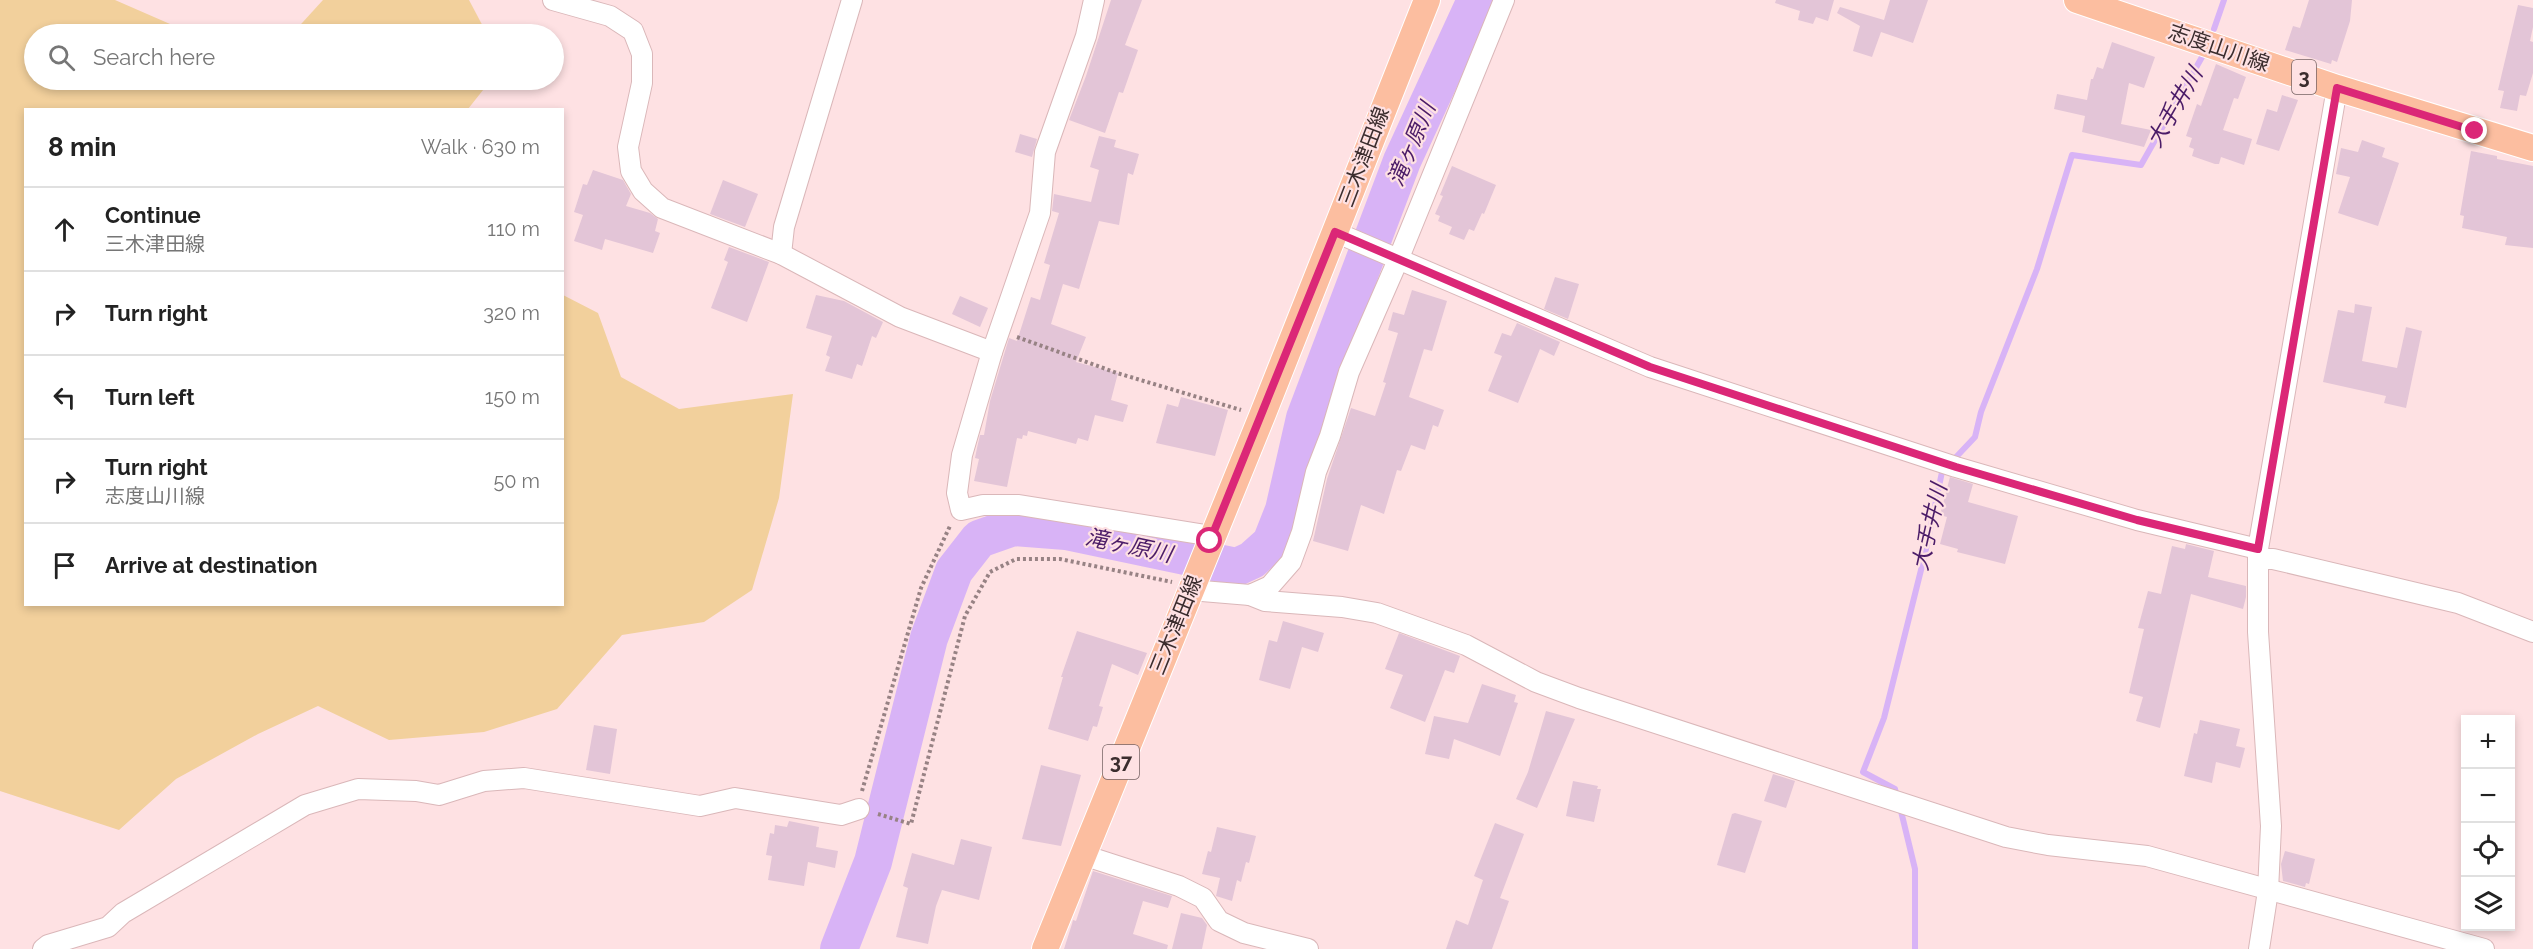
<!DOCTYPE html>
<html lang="en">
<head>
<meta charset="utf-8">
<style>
	:root { --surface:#fff; --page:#f2f2f2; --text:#222; --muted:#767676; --line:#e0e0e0 }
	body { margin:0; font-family:Raleway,"Noto Sans JP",sans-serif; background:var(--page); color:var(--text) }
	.controls { position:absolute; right:18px; bottom:18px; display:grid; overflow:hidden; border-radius:0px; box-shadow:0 3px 9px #0003 }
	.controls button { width:54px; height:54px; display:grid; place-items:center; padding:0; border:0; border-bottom:2px solid var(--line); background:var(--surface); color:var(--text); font:30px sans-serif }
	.stop { position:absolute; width:18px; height:18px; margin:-14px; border:4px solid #db2777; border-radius:50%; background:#fff }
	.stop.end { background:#db2777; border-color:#fff; box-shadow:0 2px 6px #0008 }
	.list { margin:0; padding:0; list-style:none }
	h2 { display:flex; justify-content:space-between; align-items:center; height:78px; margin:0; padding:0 24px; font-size:26px }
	h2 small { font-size:20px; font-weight:400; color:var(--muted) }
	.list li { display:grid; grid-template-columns:39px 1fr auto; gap:18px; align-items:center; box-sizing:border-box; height:84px; padding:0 24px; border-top:2px solid var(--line) }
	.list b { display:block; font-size:22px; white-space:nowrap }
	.list p { margin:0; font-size:20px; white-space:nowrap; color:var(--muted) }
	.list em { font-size:20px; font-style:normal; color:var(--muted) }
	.icon { flex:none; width:33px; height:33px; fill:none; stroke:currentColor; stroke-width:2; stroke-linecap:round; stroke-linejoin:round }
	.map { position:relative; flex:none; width:2533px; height:949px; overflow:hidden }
	.search { position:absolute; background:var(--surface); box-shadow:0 3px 9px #0003; left:24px; top:24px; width:540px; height:66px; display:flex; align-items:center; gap:15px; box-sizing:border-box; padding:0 21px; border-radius:33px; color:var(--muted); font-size:22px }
	.panel { position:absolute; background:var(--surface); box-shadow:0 3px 9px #0003; left:24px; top:108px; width:540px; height:498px; border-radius:0px }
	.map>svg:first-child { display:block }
	.green { fill:#f2d09c }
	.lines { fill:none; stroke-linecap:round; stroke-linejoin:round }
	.stream { stroke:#d8b3f6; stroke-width:6 }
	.river { stroke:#d8b3f6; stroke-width:38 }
	.building { fill:#e3c5d7 }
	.minor-casing { stroke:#dab7b9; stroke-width:22 }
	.major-casing { stroke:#fff; stroke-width:28 }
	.path { stroke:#978284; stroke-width:4; stroke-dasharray:3 3; stroke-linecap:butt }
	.minor { stroke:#fff; stroke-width:20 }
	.major { stroke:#fcbea0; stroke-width:26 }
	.route { stroke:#db2777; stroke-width:8 }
	.labels { text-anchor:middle; stroke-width:4.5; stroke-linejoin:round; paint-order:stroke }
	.shield { fill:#fee1e3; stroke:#766364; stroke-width:1.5 }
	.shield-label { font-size:20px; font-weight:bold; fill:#3b2d2e }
	.street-label { font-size:21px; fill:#3b2d2e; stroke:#fee1e3 }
	.water-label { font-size:22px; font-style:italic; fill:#4b1c68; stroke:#fee1e3 }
</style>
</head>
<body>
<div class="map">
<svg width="2533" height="949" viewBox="0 0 2533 949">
	<rect width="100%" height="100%" fill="#fee1e3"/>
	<g class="green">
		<path d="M0 0H115L193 34H34V80H491L468 109 26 110V604H562L563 295 598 313 621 377 679 409 793 394 779 498 752 590 704 622 622 635 557 709 484 732 389 740 318 706 258 734 176 779 119 830 0 791Z"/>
		<path d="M323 0H469L487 34H292Z"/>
	</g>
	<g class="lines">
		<g class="stream">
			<path d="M2214 29 2224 0"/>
			<path d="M1897 798 1895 789 1863 772 1884 718 1925 554 1942 472 1975 437 1981 412 2037 269 2072 155 2141 165 2202 57"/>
			<path d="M1900 807 1915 869V949"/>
		</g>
		<path class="river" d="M839 949 873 862 929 638 954 571 979 539 1013 527 1066 531 1237 567 1252 560 1271 543 1284 510 1305 418 1402 161 1476 0"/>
	</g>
	<g class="building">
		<path d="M1111 0H1142L1125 45 1138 50 1123 93 1119 92 1105 133 1069 120 1086 76Z"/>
		<path d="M1776 0H1834L1828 21 1816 17 1813 24 1798 20 1800 11 1775 3Z"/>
		<path d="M1890 0H1928L1913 43 1881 32 1872 57 1853 51 1860 26 1837 13 1840 7 1884 20Z"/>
		<path d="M2309 0H2352L2350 21 2337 62 2332 60 2331 64 2285 50 2293 26 2300 28Z"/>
		<path d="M2518 5 2533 8V27L2530 41 2533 42V73L2526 96 2520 95 2517 111 2500 108 2504 91 2498 90Z"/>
		<path d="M2112 42 2155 57 2144 88 2129 83 2121 124 2151 130 2144 147 2082 132 2085 116 2054 109 2057 94 2087 100 2091 79H2093L2097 67 2103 69Z"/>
		<path d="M2216 64 2246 77 2238 99 2234 98 2223 130 2252 139 2244 165 2221 157 2219 164H2215L2192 156 2194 149 2189 147 2192 138 2186 136 2197 104 2201 106Z"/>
		<path d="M2282 95 2298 100 2279 151 2256 144 2267 109 2277 112Z"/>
		<path d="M1020 134 1037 139 1032 157 1015 152Z"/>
		<path d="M1099 136 1116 140 1114 147 1139 154 1133 175 1128 173 1119 225 1099 221 1079 289 1063 284 1051 324 1086 337 1076 362 1118 373 1111 400 1128 405 1123 422 1095 415 1088 441 1078 438 1076 444 1028 431 1027 436 1023 435 1022 439 1017 438 1007 487 974 481 979 459 975 458 977 448 980 435H984L990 401 1009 338 1017 341 1031 297 1040 300 1050 265 1044 263 1059 213 1052 211 1054 194 1091 202 1099 170 1090 167Z"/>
		<path d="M2362 140 2385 148 2382 157 2399 163 2378 226 2338 213 2350 177 2336 174 2341 148 2358 152Z"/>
		<path d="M2471 151 2497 156V159L2533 166V248L2505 245 2507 237 2462 228 2464 216 2460 215Z"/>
		<path d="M1452 166 1496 185 1484 214 1482 213 1474 231 1469 229 1464 240 1449 234 1452 227 1438 221 1440 216 1435 214 1443 196 1440 195Z"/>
		<path d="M593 170 623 180 631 194 626 206 650 213 658 219 655 231 660 233 653 253 605 239 602 250 574 241 583 215 574 212 583 184 587 185Z"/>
		<path d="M723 180 758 194 745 227 710 214Z"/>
		<path d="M729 247 769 262 747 322 711 308 728 262 724 260Z"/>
		<path d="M1555 277 1579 284 1568 319 1544 309Z"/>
		<path d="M1412 290 1447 301 1432 351 1424 349 1409 397 1444 410 1438 427 1433 425 1425 450 1411 445 1401 471 1397 470 1384 514 1361 505 1348 551 1313 541 1327 479 1351 408 1375 416 1386 383 1383 382 1398 333 1388 330 1393 312 1404 315Z"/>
		<path d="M816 295 844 301 883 322 876 338 872 336 862 366 857 364 852 379 825 371 830 357 826 355 832 336 806 328Z"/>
		<path d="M960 296 988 308 980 327 952 314Z"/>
		<path d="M2355 304 2372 307 2362 361 2397 368 2406 327 2422 331 2406 408 2384 403 2386 396 2323 382 2338 310 2354 313Z"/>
		<path d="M1517 323 1560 342 1554 356 1540 349 1518 403 1488 391 1502 356 1494 353 1502 333 1511 336Z"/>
		<path d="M1181 397 1228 410 1215 456 1156 443 1167 404 1178 407Z"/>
		<path d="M1950 477 1973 484 1968 502 2018 516 2005 564 1957 552 1958 549 1940 544 1947 517 1940 515Z"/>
		<path d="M2186 544 2214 551 2208 577 2246 586V597L2243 609 2191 594 2160 728 2136 721 2143 697 2129 693 2144 629 2138 628 2148 591 2161 594 2172 546 2185 549Z"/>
		<path d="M1283 621 1324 633 1318 652 1302 647 1290 689 1259 680 1269 640 1277 642Z"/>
		<path d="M1077 631 1147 653 1138 675 1112 664 1099 706 1103 707 1097 727 1093 726 1088 741 1048 729 1063 677H1061Z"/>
		<path d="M1399 633 1460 656 1454 673 1445 670 1425 722 1390 708 1403 675 1385 669Z"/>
		<path d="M1482 684 1516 695 1514 702 1518 703 1500 756 1454 739 1449 759 1425 754 1434 716 1468 723Z"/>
		<path d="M1546 711 1575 719 1537 808 1516 799 1528 772Z"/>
		<path d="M2200 720 2240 729 2236 746 2245 748 2240 768 2216 762 2212 783 2184 776 2194 733 2197 734Z"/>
		<path d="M594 725 617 729 610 774 586 770Z"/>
		<path d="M1041 765 1081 775 1061 846 1022 839Z"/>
		<path d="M1773 774 1795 781 1786 808 1764 801Z"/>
		<path d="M1573 781 1598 786 1597 789H1601L1594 822 1566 816Z"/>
		<path d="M1735 813 1762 821 1745 873 1717 865 1732 814Z"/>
		<path d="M789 821 819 827 816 847 838 851 835 868 808 862 804 886 768 880 772 856 766 855 770 833 774 834 775 825 787 827Z"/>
		<path d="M1495 823 1524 834 1500 898 1509 901 1492 949H1446L1456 920 1468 925 1483 880 1474 876Z"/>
		<path d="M1217 827 1256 836 1249 863 1246 862 1241 882 1237 880 1232 901 1216 896 1220 878 1202 874 1208 851 1211 852Z"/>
		<path d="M961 839 992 847 979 900 942 890 936 906 928 944 896 937 908 888 903 886 912 853 954 865Z"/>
		<path d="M2285 851 2315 859 2309 884 2306 883 2305 887 2283 881 2281 864Z"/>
		<path d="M1093 871 1172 896 1168 908 1143 901 1133 934 1168 945 1167 949H1064L1072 924 1073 920 1076 921Z"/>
		<path d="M1181 913 1202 918 1207 925 1202 949H1172Z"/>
	</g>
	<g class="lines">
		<g class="minor-casing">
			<g id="minor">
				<path d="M553 0 610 16 633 31 642 54V83L628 147 631 171 643 191 662 208 781 254 900 317 992 352"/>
				<path d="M1094 0 1086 36 1045 152 1040 213 992 352 962 455 957 493 961 510 983 505H1019L1212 536"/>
				<path d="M1335 232 1650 367 1956 467 2137 520 2258 549"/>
				<path d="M781 254 784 227 852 0"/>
				<path d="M2258 559H2273L2458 603 2533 632"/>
				<path d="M1190 590 1250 595 1270 586 1291 562 1302 532 1316 472 1330 436 1349 372 1398 260 1504 0"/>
				<path d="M1250 595 1265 601 1342 607 1377 613 1466 645 1536 682 1579 698 2006 837 2048 845 2147 856 2484 949"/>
				<path d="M1083 855 1179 886 1203 898 1219 921 1244 933 1308 949"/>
				<path d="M43 949 48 945 108 927 123 913 305 805 358 789 416 791 439 795 484 781 524 778 700 806 735 798 841 815 859 809"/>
				<path d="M2259 949 2268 891 2271 826 2258 632V549L2337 88"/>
			</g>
		</g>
		<g class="major-casing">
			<g id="major">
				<path d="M2077 0 2337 88 2533 148"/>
				<path d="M1045 949 1262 416 1427 0"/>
			</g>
		</g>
		<g class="path">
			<path d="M1017 337 1117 373 1241 410"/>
			<path d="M862 791 921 588 950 526"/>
			<path d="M878 814 911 824 965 616 990 572 1016 559H1060L1172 582"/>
		</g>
		<use href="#minor" class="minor"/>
		<use href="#major" class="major"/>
	</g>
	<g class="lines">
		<path class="route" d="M1210 541 1335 232 1650 367 1956 467 2137 520 2258 549 2337 88 2475 131"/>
	</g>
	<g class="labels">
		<g class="shield">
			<rect x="2292" y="60" width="24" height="34" rx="4.5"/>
			<rect x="1103" y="745" width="36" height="34" rx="4.5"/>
		</g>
		<g class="shield-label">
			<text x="2304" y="84">3</text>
			<text x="1121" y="769">37</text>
		</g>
		<g class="street-label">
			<text transform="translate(2219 48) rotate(19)" y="7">志度山川線</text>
			<text transform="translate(1364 157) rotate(-69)" y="7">三木津田線</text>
			<text transform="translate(1176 625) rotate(-68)" y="7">三木津田線</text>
		</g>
		<g class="water-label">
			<text transform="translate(2174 107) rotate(-60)" y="8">大手井川</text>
			<text transform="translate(1411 144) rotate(-67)" y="8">滝ヶ原川</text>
			<text transform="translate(1929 527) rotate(-77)" y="8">大手井川</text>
			<text transform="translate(1129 545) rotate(12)" y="8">滝ヶ原川</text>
		</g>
	</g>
</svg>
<div class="controls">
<button>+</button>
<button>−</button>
<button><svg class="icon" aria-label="locate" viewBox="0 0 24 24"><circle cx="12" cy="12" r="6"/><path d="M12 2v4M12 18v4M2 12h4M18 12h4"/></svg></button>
<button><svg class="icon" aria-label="layers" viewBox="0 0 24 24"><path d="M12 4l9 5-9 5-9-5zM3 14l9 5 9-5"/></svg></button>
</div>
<div class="stop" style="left:1210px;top:541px"></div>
<div class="stop end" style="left:2475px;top:131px"></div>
<div class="search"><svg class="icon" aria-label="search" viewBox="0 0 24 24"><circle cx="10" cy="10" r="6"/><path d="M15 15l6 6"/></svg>Search here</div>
<section class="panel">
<h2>8 min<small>Walk · 630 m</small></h2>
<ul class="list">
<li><svg class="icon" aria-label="ahead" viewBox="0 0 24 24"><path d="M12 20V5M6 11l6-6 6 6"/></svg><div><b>Continue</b><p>三木津田線</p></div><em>110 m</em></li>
<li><svg class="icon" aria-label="right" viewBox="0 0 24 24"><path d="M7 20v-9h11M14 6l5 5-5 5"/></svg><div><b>Turn right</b></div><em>320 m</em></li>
<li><svg class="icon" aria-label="left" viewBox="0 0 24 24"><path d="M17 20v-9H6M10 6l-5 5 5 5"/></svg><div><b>Turn left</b></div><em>150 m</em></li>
<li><svg class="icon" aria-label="right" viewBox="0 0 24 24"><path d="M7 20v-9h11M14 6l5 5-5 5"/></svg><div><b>Turn right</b><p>志度山川線</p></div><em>50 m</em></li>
<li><svg class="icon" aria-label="arrive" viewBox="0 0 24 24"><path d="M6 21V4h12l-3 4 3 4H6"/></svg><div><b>Arrive at destination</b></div></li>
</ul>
</section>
</div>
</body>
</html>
